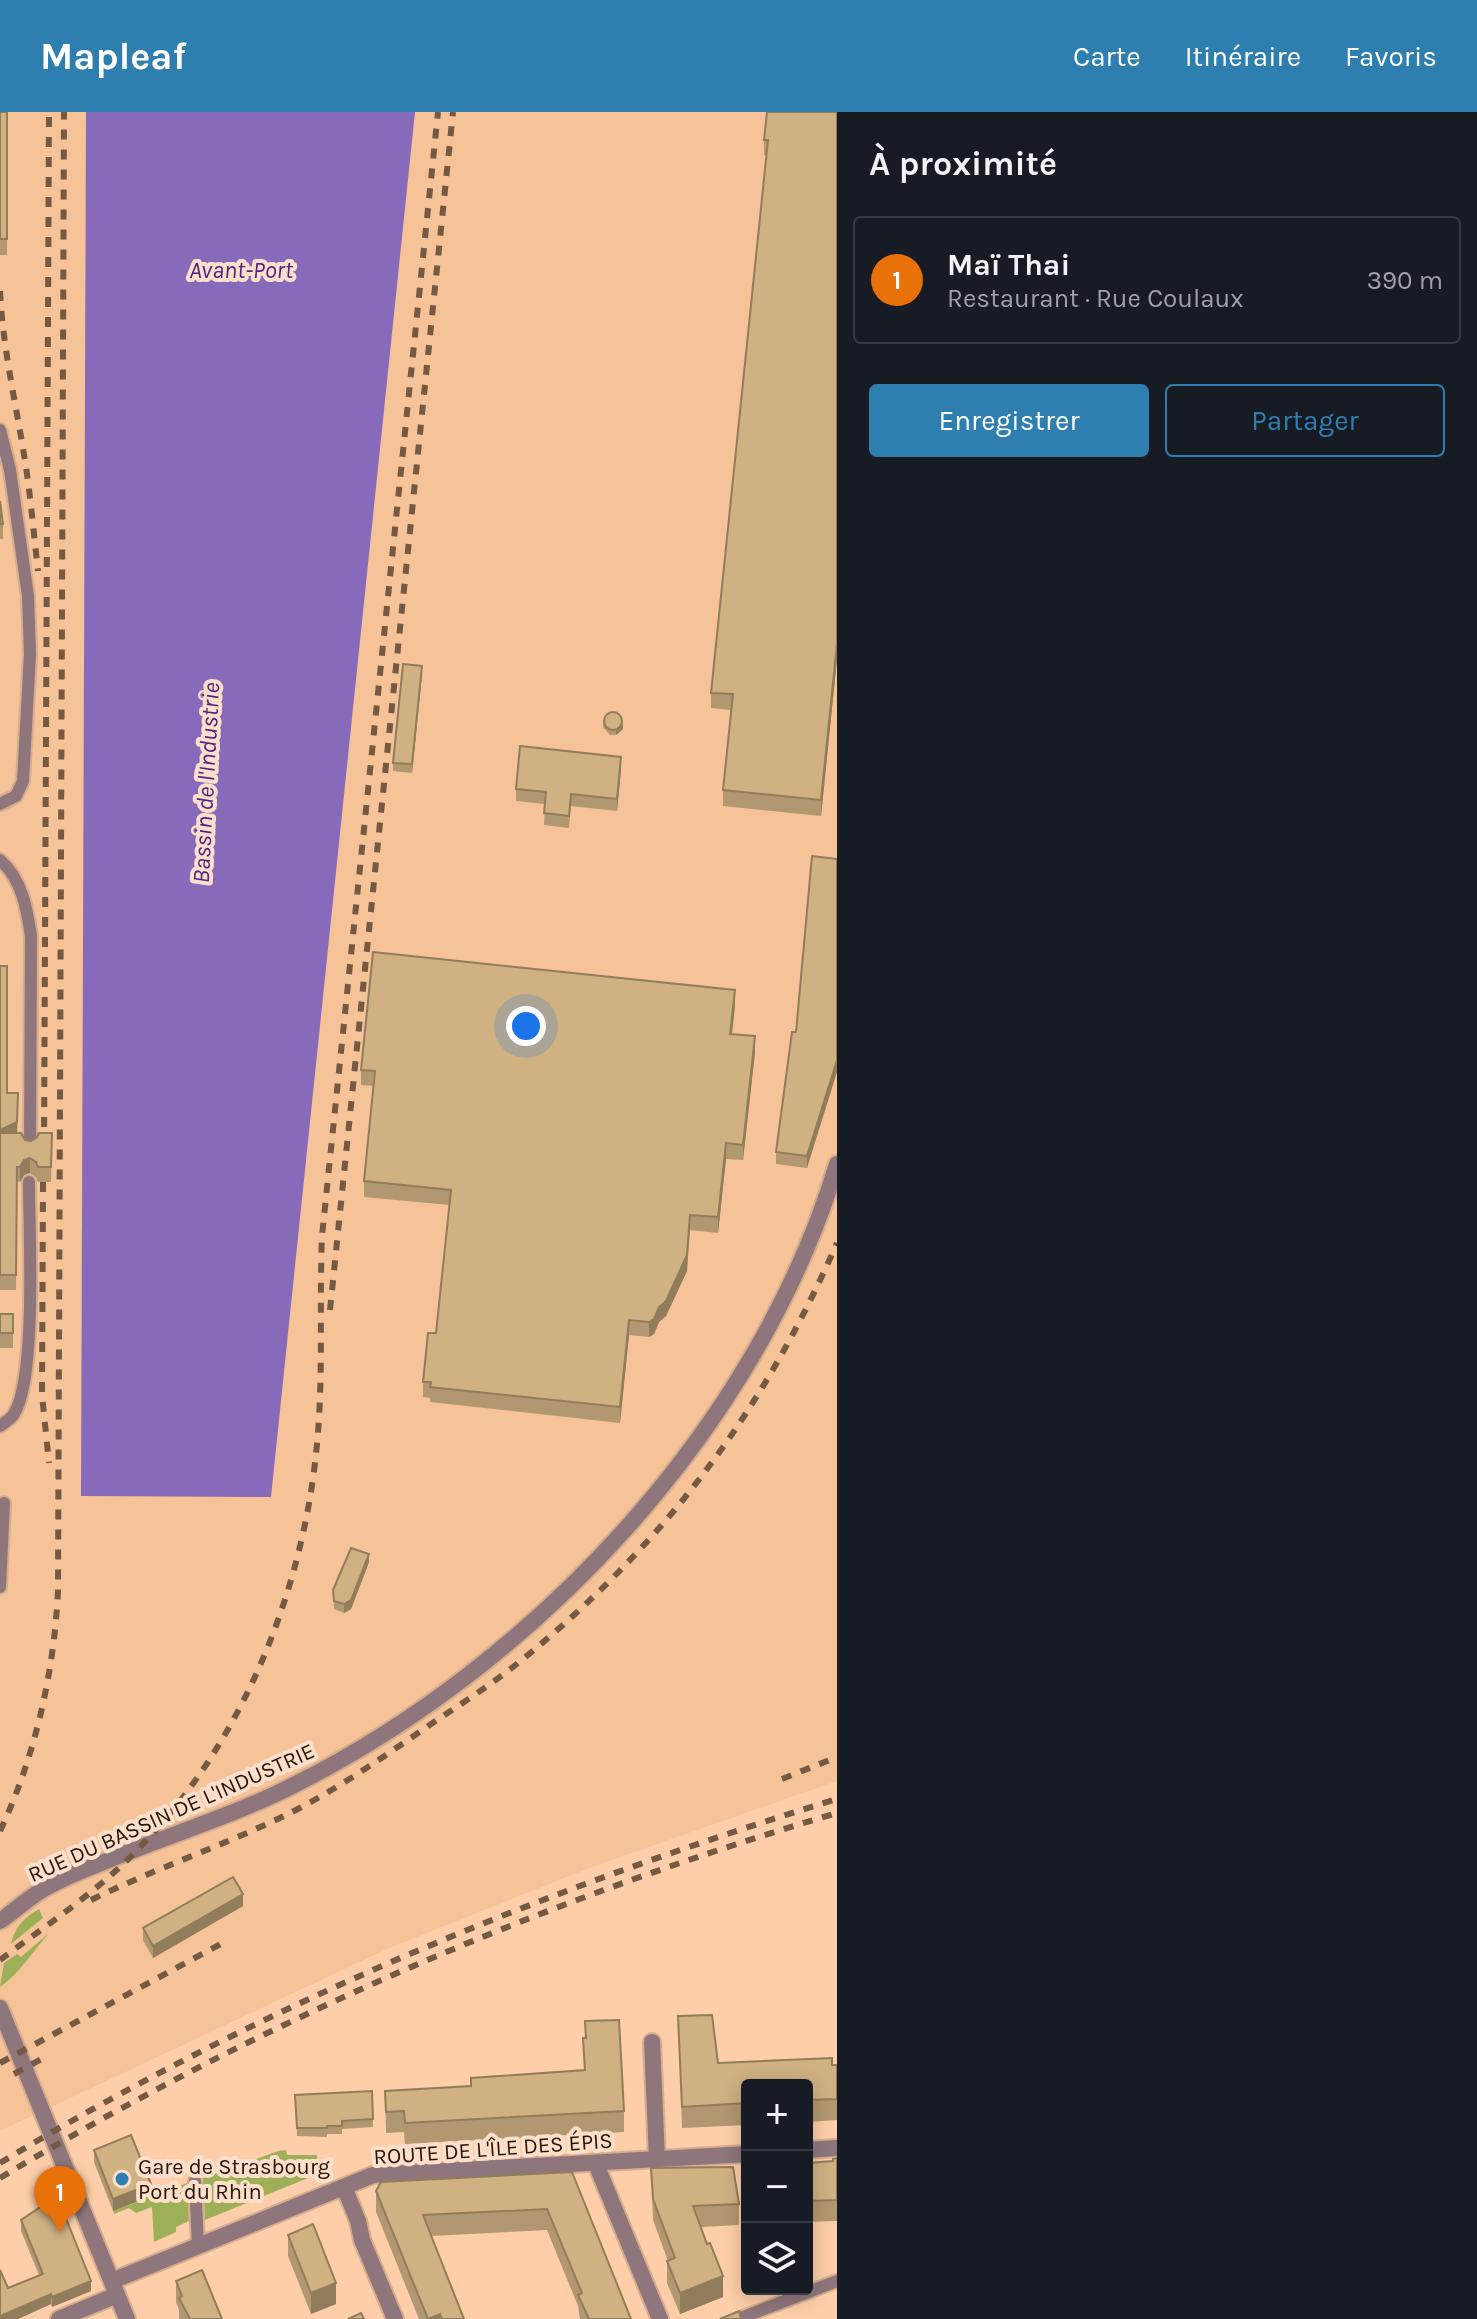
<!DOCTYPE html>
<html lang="fr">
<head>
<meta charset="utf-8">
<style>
	:root { --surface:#171b24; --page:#20242c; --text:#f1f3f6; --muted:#9ea1a6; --line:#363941; --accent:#2e7fb0 }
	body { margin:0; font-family:Karla,sans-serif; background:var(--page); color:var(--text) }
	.controls { position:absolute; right:24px; bottom:24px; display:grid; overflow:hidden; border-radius:8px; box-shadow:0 4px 20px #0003 }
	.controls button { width:72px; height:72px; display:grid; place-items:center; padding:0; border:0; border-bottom:2px solid var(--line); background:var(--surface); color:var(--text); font:40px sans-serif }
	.you { position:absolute; left:526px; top:914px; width:28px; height:28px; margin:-20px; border:6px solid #fff; border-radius:50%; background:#1a73e8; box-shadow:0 0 0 12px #1a73e833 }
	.badge { display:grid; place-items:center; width:52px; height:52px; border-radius:50%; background:var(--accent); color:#fff; font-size:26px; font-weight:700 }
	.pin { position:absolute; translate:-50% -66px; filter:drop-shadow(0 2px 4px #0008) }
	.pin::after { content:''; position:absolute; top:42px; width:28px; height:24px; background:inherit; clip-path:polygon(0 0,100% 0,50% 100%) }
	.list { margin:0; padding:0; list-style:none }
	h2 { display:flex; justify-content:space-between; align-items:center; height:104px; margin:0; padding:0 32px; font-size:34px }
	h2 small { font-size:26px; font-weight:400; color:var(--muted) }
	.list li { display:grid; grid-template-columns:52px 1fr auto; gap:24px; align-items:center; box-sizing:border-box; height:128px; margin:0 16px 16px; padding:0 16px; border:2px solid var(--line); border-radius:8px }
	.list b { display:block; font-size:30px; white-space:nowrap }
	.list p { margin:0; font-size:26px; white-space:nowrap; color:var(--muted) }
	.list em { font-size:26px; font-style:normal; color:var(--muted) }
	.actions { display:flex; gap:16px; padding:24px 32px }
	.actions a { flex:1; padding:18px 0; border:2px solid var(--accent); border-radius:8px; text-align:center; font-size:28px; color:var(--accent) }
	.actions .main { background:var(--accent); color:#fff }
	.icon { flex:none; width:44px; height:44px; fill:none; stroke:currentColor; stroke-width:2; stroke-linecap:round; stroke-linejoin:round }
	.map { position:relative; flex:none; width:837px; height:2207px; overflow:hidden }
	header { display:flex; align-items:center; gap:48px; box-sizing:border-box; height:112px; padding:0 40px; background:var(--accent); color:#fff }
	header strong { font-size:38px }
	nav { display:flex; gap:44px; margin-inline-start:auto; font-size:28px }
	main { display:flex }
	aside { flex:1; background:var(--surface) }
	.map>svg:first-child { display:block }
	.built { fill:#f6c298 }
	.green { fill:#9db057 }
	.water { fill:#876aba }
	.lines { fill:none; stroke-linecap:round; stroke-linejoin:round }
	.lane-casing { stroke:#d6ad8c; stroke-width:16 }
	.street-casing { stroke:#d6ad8c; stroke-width:20 }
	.lane { stroke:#8f767d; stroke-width:12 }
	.street { stroke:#8f767d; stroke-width:16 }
	.rail { stroke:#745943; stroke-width:6; stroke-dasharray:10 10; stroke-linecap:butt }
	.wall { fill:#b29870 }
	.shaded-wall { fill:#917c5b }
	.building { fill:#cfb182; stroke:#917c5b; stroke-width:2 }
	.poi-dot { fill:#2e7fb0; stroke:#fcdfca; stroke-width:3 }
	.labels { text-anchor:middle; stroke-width:8; stroke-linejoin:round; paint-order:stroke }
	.street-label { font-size:22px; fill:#261608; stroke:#fcdfca }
	.poi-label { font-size:22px; fill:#261608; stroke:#fcdfca; text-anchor:start }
	.water-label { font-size:24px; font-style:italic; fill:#4f2585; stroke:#fcdfca }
</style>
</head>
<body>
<header>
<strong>Mapleaf</strong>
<nav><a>Carte</a><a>Itinéraire</a><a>Favoris</a></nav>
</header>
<main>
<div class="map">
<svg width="837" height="2207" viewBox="0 0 837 2207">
	<rect width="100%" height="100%" fill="#fdcea9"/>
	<path class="built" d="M0 0H837V1669L592 1755 387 1837 0 2019Z"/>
	<g class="green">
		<path d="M39 1797 43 1806 11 1832C16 1813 23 1807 39 1797Z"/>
		<path d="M49 1821C33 1839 20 1861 0 1875L4 1851 17 1842 21 1845Z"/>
		<path d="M286 2038 287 2043H317L318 2062 205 2108 203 2066 278 2039Z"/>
		<path d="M187 2071 189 2109 176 2115V2120L154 2130 152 2095 136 2101 129 2096 114 2102 113 2099Z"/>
	</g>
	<path class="water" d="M86 0H415L271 1385 81 1384Z"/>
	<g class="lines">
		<g class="lane-casing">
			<g id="lane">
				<path d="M0 318 10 358 28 484 30 542 23 669 16 684 0 692"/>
				<path d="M0 748C22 767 27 797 31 824L30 1035"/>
				<path d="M0 1314C4 1311 11 1307 14 1302 37 1264 29 1120 29 1070"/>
				<path d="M0 1475 4 1391"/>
				<path d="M195 2069 198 2134"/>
				<path d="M738 2207 837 2169"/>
			</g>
		</g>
		<g class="street-casing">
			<g id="street">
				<path d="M0 1809C13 1800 25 1789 39 1780 62 1765 90 1756 116 1745 175 1721 237 1702 294 1673 537 1551 758 1315 837 1052"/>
				<path d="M0 1896 127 2207"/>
				<path d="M652 1930 657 2047"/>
				<path d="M807 2038 837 2036"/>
				<path d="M596 2052 660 2207"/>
				<path d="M344 2075 358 2109 362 2128 395 2207"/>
				<path d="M112 2169 373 2063 747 2042"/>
				<path d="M59 2207 117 2183"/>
			</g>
		</g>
		<use href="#lane" class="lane"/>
		<use href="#street" class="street"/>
		<g class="rail">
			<path d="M0 179C3 239 17 296 26 355 31 389 34 424 38 459"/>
			<path d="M44 1035 49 0"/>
			<path d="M43 1070 42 1283 49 1351"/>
			<path d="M330 1198 453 0"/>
			<path d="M782 1667 837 1645"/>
			<path d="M0 1719C35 1645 54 1561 58 1479L64 0"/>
			<path d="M91 1788C158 1755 229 1732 296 1698 344 1673 389 1641 434 1610 464 1590 495 1570 523 1547 666 1430 763 1300 837 1131"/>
			<path d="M0 1848C48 1812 100 1778 141 1734 241 1631 301 1484 316 1342 324 1270 319 1197 322 1124L438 0"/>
			<path d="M0 1951 228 1828"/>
			<path d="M14 1962 47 1944"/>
			<path d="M0 2051C261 1893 546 1776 837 1687"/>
			<path d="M0 2066C261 1909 545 1787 837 1701"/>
		</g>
	</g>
	<g class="wall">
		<path d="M0 0H8L7 143H0Z"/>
		<path d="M837 0V547L821 704 723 694V678L731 598 711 596V581L766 44 764 43V28Z"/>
		<path d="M0 389 3 412V427H0Z"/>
		<path d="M422 562 412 661 393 659V651Z"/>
		<path d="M604 605 623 611V617L616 623H610L603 615Z"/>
		<path d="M621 657 617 699 571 694 569 716 544 713 545 692 516 689V677Z"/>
		<path d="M837 747 807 1056 776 1052V1040L796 920Z"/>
		<path d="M0 854 7 981H18L17 1021 25 1028 31 1029 52 1021 51 1070H38L36 1065 30 1061 24 1063 20 1070H17L16 1178H0Z"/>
		<path d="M735 893 732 922 755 940 743 1048 726 1047 718 1121 690 1118 687 1159 666 1204 659 1210 654 1222 649 1225 629 1223 620 1311 430 1290V1286L423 1285V1270L436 1221 449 1093 364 1085V1069L374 974 361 973V958Z"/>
		<rect x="0" y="1202" width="13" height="34"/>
		<path d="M369 1450 351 1497 344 1501 334 1497 333 1478Z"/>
		<path d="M243 1794 153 1846 143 1828V1816Z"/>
		<path d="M678 1904 718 1951 837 1953V2008L807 2010V1973H747V2013L682 2016Z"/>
		<path d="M585 1909 624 1999V2020L405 2032 404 2020 386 2021 385 1979 471 1974 584 1958 583 1926H585Z"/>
		<path d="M372 1979 373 2015 342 2017V2022H327V2025L297 2024 295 1983Z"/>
		<path d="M94 2038 151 2084 113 2099 94 2050Z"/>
		<path d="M837 2046V2109L807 2110V2051L833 2049Z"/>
		<path d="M651 2056 739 2092V2113L701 2115 723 2185 680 2202 667 2171V2149H668L653 2108Z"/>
		<path d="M572 2060 631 2207H580L578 2194 547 2118 431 2124 464 2207H419L376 2100V2079Z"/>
		<path d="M21 2108 91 2179 52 2195 51 2192 18 2207H0L8 2176 39 2163 21 2119Z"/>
		<path d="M288 2123 336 2192 311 2202 288 2144Z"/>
		<path d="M176 2169 222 2207H179V2198L176 2190Z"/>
	</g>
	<g class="shaded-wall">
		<path d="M837 532V547L821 704V688Z"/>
		<path d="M422 554V562L412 661V652Z"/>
		<path d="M623 613V617L616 623V619Z"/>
		<path d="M621 645V657L617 699V687Z"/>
		<path d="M735 878V893L730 938V922Z"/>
		<path d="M755 924V940L743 1048V1033Z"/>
		<path d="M837 948V960L807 1056V1044Z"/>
		<path d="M18 995 17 1025 0 1033V1018Z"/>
		<path d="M726 1031V1047L718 1121V1105Z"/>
		<path d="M30 1046V1061L24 1063 20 1070V1055L24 1048Z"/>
		<path d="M690 1103 687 1159 666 1204 659 1210 654 1222 649 1225V1210Z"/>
		<path d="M629 1208V1223L620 1311V1295Z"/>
		<path d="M369 1442V1450L351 1497 344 1501V1492Z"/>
		<path d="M243 1782V1794L153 1846V1834Z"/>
		<path d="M151 2072V2084L113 2099V2087Z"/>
		<path d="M723 2164V2185L680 2202V2181Z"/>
		<path d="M91 2169V2179L52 2195V2185Z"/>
		<path d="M336 2171V2192L311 2202V2181Z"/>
		<path d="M51 2182V2192L18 2207H0V2204Z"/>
		<path d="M440 2202V2207H428Z"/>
	</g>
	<g class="building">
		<rect x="0" y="0" width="7" height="127"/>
		<path d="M767 0H837V532L821 688 723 678 733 582 711 581 768 28H764Z"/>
		<path d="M0 389 3 412H0Z"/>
		<path d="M403 552 422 554 412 652 393 651Z"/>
		<circle cx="613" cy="609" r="9"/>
		<path d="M520 634 621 645 617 687 571 682 569 704 544 701 546 680 516 677Z"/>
		<path d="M812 744 837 747V948L807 1044 776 1040 792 920H796Z"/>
		<path d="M373 840 735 878 730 922 755 924 743 1033 726 1031 718 1105 690 1103 687 1143 666 1189 659 1195 654 1207 649 1210 629 1208 620 1295 430 1275 431 1270H423L428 1221H436L451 1078 364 1069 375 959 361 958Z"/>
		<path d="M0 854H7V981H18L17 1010 0 1018Z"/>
		<path d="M0 1021H21L25 1028 31 1029 37 1025 39 1021H52L51 1055H38L36 1050 30 1046 24 1048 20 1055H17L16 1163H0Z"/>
		<rect x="0" y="1202" width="13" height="19"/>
		<path d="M351 1436 369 1442 351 1488 344 1492 334 1489 333 1478Z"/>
		<path d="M233 1765 243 1782 153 1834 143 1816Z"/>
		<path d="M712 1903 718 1951 832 1946V1953H837V1987L807 1988V1973H747V1991L682 1995 678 1904Z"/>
		<path d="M619 1908 624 1999 405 2011 404 1999 386 2000 385 1979 471 1974V1966L585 1958 583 1926H586L585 1909Z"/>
		<path d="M372 1979 373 2007 342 2009V2014H327V2016H297L295 1983Z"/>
		<path d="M131 2023 151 2072 113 2087 94 2038Z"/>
		<path d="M837 2046V2088L807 2089V2051L833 2049V2047Z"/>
		<path d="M733 2055 739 2092 693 2094 707 2132 710 2131 723 2164 680 2181 667 2149 675 2146 653 2087 651 2056Z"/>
		<path d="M572 2060 631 2207H589L578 2183 582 2181 547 2097 423 2103 464 2207H442L440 2202 428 2207 376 2079 381 2070Z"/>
		<path d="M57 2084 91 2169 52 2185 51 2182 0 2204V2158L8 2176 43 2162 21 2108Z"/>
		<path d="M313 2112 336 2171 311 2181 288 2123Z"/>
		<path d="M202 2158 222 2207H190L179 2186 182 2184 176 2169Z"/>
		<path d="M739 2199 741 2207H720Z"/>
		<path d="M361 2201 364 2207H348Z"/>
	</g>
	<circle class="poi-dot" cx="122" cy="2067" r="8"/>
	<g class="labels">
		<g class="street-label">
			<text transform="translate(171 1700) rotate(-24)" y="8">RUE DU BASSIN DE L'INDUSTRIE</text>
			<text transform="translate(493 2036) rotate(-4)" y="8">ROUTE DE L'ÎLE DES ÉPIS</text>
		</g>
		<g class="poi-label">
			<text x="138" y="2062">Gare de Strasbourg<tspan x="138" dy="25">Port du Rhin</tspan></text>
		</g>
		<g class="water-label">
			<text x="241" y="166">Avant-Port</text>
			<text transform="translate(206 671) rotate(-87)" y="8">Bassin de l'Industrie</text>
		</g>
	</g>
</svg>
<div class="controls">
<button>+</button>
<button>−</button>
<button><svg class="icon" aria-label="layers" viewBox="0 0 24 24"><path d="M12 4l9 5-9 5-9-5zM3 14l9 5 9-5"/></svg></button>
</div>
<div class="you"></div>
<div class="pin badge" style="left:60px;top:2120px;background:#e8710a">1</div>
</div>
<aside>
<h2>À proximité<small></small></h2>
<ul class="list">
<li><span class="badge" style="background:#e8710a">1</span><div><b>Maï Thai</b><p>Restaurant · Rue Coulaux</p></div><em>390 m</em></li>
</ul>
<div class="actions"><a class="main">Enregistrer</a><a>Partager</a></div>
</aside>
</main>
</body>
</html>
